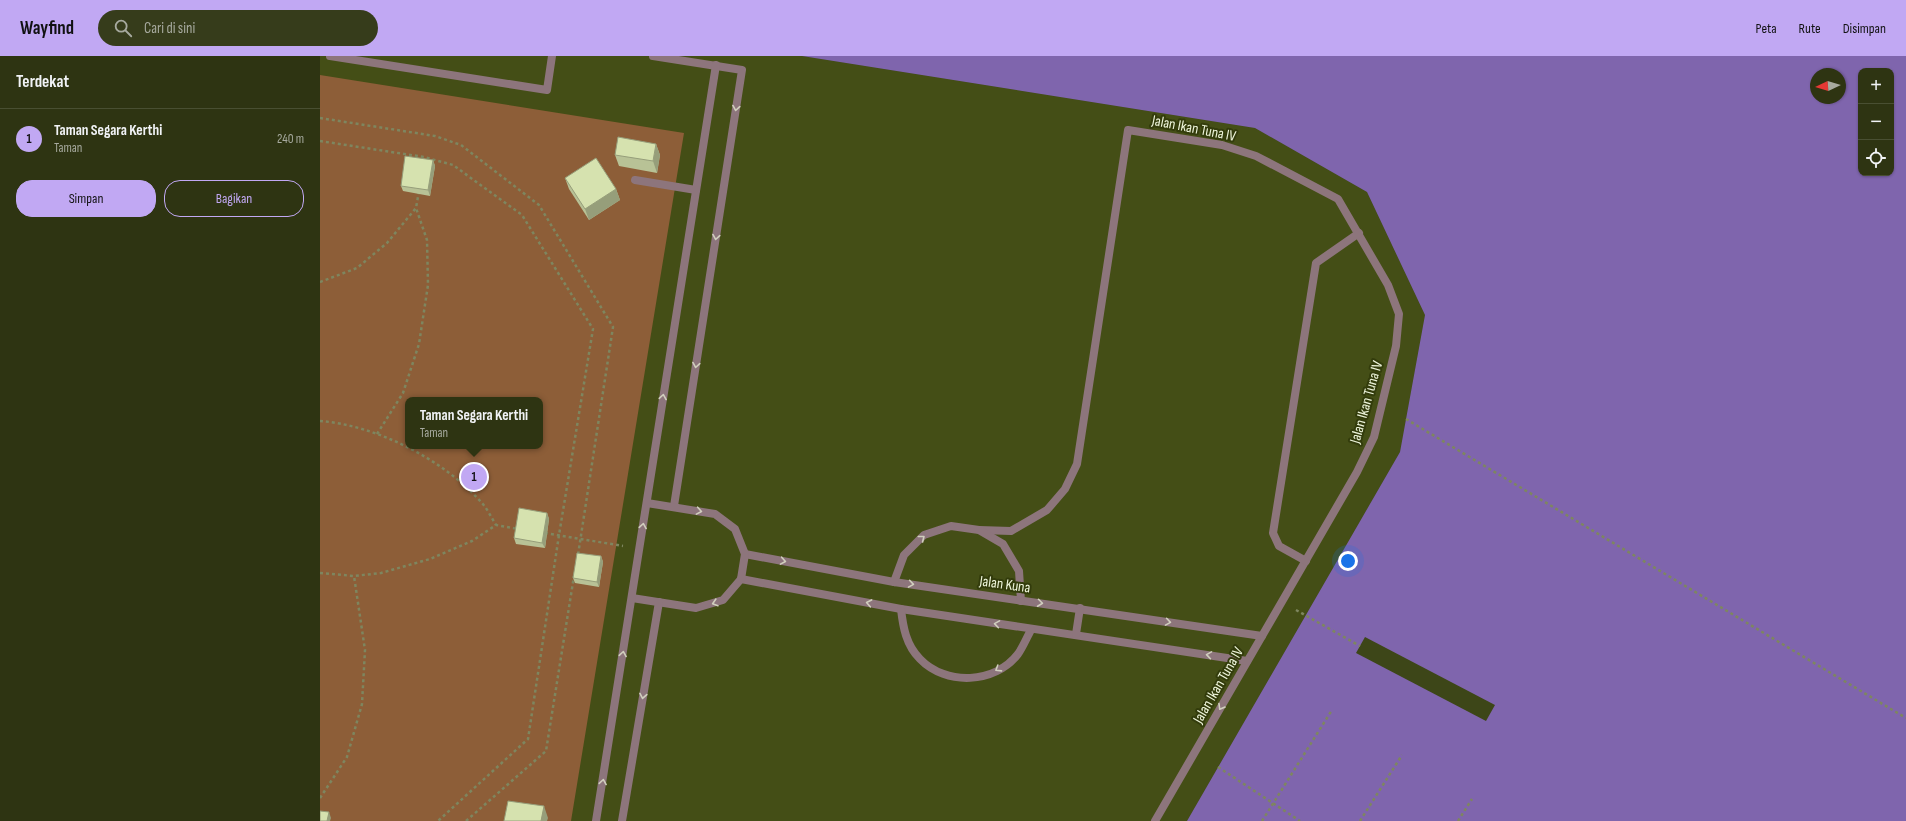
<!DOCTYPE html>
<html lang="id">
<head>
<meta charset="utf-8">
<style>
	:root { --surface:#2e3412; --page:#363c1b; --text:#f1f3f6; --muted:#a7aa9f; --line:#494f32; --accent:#c1a8f3 }
	body { margin:0; font-family:"Sofia Sans Condensed",sans-serif; background:var(--page); color:var(--text) }
	.controls { position:absolute; right:12px; top:12px; display:grid; overflow:hidden; border-radius:8px; box-shadow:0 1px 3px #0004 }
	.controls button { width:36px; height:36px; display:grid; place-items:center; padding:0; border:0; border-bottom:1px solid var(--line); background:var(--surface); color:var(--text); font:20px sans-serif }
	.compass { position:absolute; left:1490px; top:12px; width:36px; height:36px; border-radius:50%; background:var(--surface); box-shadow:0 1px 3px #0004; rotate:266deg }
	.you { position:absolute; left:1028px; top:505px; width:14px; height:14px; margin:-10px; border:3px solid #fff; border-radius:50%; background:#1a73e8; box-shadow:0 0 0 6px #1a73e833 }
	.badge { display:grid; place-items:center; width:26px; height:26px; border-radius:50%; background:var(--accent); color:#111; font-size:13px; font-weight:700 }
	.pin { position:absolute; translate:-50% -50%; border:2px solid #fff; box-shadow:0 1px 4px #0006 }
	.popup { position:absolute; left:85px; top:341px; width:138px; height:52px; box-sizing:border-box; display:grid; place-content:center; border-radius:8px; background:var(--surface); filter:drop-shadow(0 1px 3px #0005); font-size:13px; white-space:nowrap; color:var(--muted) }
	.popup b { font-size:15px; color:var(--text) }
	.popup::after { content:''; position:absolute; left:50%; top:100%; margin-left:-8px; border:8px solid transparent; border-top-color:var(--surface) }
	.list { margin:0; padding:0; list-style:none }
	h2 { display:flex; justify-content:space-between; align-items:center; height:52px; margin:0; padding:0 16px; font-size:17px }
	h2 small { font-size:13px; font-weight:400; color:var(--muted) }
	.list li { display:grid; grid-template-columns:26px 1fr auto; gap:12px; align-items:center; box-sizing:border-box; height:60px; padding:0 16px; border-top:1px solid var(--line) }
	.list b { display:block; font-size:15px; white-space:nowrap }
	.list p { margin:0; font-size:13px; white-space:nowrap; color:var(--muted) }
	.list em { font-size:13px; font-style:normal; color:var(--muted) }
	.actions { display:flex; gap:8px; padding:12px 16px }
	.actions a { flex:1; padding:9px 0; border:1px solid var(--accent); border-radius:16px; text-align:center; font-size:14px; color:var(--accent) }
	.actions .main { background:var(--accent); color:#111 }
	.icon { flex:none; width:22px; height:22px; fill:none; stroke:currentColor; stroke-width:2; stroke-linecap:round; stroke-linejoin:round }
	.map { position:relative; flex:none; width:1586px; height:765px; overflow:hidden }
	header { display:flex; align-items:center; gap:24px; box-sizing:border-box; height:56px; padding:0 20px; background:var(--accent); color:#111 }
	header strong { font-size:19px }
	nav { display:flex; gap:22px; margin-inline-start:auto; font-size:14px }
	.search { width:280px; height:36px; background:var(--page); display:flex; align-items:center; gap:10px; box-sizing:border-box; padding:0 14px; border-radius:22px; color:var(--muted); font-size:15px }
	main { display:flex }
	aside { flex:1; background:var(--surface) }
	.map>svg:first-child { display:block }
	.built { fill:#444e16; fill-rule:evenodd }
	.green { fill:#8d5e38; fill-rule:evenodd }
	.water { fill:#7f65ad; fill-rule:evenodd }
	.pier { fill:#3d4618 }
	.lines { fill:none; stroke-linecap:round; stroke-linejoin:round }
	.path { stroke:#7e865f; stroke-width:2.5; stroke-dasharray:3 3; stroke-linecap:butt }
	.service { stroke:#8d757c; stroke-width:8 }
	.wall { fill:#b8c296 }
	.shaded-wall { fill:#969e7a }
	.building { fill:#d6e2af; stroke:#969e7a }
	.oneway { stroke:#d1cfbe }
	.labels { text-anchor:middle; stroke-width:4; stroke-linejoin:round; paint-order:stroke }
	.street-label { font-size:15px; fill:#eef5db; stroke:#333c0c }
</style>
</head>
<body>
<header>
<strong>Wayfind</strong>
<div class="search"><svg class="icon" aria-label="search" viewBox="0 0 24 24"><circle cx="10" cy="10" r="6"/><path d="M15 15l6 6"/></svg>Cari di sini</div>
<nav><a>Peta</a><a>Rute</a><a>Disimpan</a></nav>
</header>
<main>
<aside>
<h2>Terdekat<small></small></h2>
<ul class="list">
<li><span class="badge">1</span><div><b>Taman Segara Kerthi</b><p>Taman</p></div><em>240 m</em></li>
</ul>
<div class="actions"><a class="main">Simpan</a><a>Bagikan</a></div>
</aside>
<div class="map">
<svg width="1586" height="765" viewBox="0 0 1586 765">
	<rect width="100%" height="100%" fill="#3d4618"/>
	<path class="built" d="M0 0H482L935 72 1047 136 1105 259 1080 396 867 765H0ZM88 344H220V390H88Z"/>
	<path class="green" d="M0 19 364 77 251 765H0ZM88 344H220V390H88Z"/>
	<path class="water" d="M482 0H1586V765H867L1080 396 1105 259 1047 136 935 72ZM1541 15H1571V117H1541ZM1496 18H1520V42H1496Z"/>
	<path class="pier" d="M1045 581 1175 649 1166 665 1036 597Z"/>
	<g class="lines">
		<g class="path">
			<path d="M0 62 115 80 141 89 219 149 293 271 258 499"/>
			<path d="M0 85 104 101 133 109 202 159 273 273 239 479 208 683 118 765"/>
			<path d="M0 226 37 212 67 187 96 152 99 135"/>
			<path d="M1086 363 1586 662"/>
			<path d="M0 365C56 369 124 404 161 446 167 452 171 461 176 469"/>
			<path d="M57 378 83 337 99 288 108 229 107 184 96 152"/>
			<path d="M225 477 303 490"/>
			<path d="M0 517 34 520 61 517 110 503 152 485 176 469 198 473"/>
			<path d="M976 554 1040 590"/>
			<path d="M898 711 980 765"/>
			<path d="M0 742 27 701 42 648 45 594 34 520"/>
			<path d="M146 765 226 695 254 520"/>
			<path d="M942 765 1012 654"/>
			<path d="M1040 765 1082 699"/>
			<path d="M1138 765 1152 743"/>
		</g>
		<g class="service">
			<path d="M10 0 227 34 232 0"/>
			<path d="M333 0 422 14 354 450"/>
			<path d="M315 124 376 134"/>
			<path d="M659 474 691 475 727 454 745 433 757 408 808 74 902 89 936 100 1018 143 1068 229 1079 258 1076 290 1054 381 1037 416 835 765"/>
			<path d="M425 498 574 526 942 580"/>
			<path d="M986 505 959 490 953 477 996 207 1039 177"/>
			<path d="M421 523 581 553 927 605"/>
			<path d="M574 526 584 499 604 479 631 470 659 474 683 488 699 515 701 545"/>
			<path d="M312 542 376 552 403 544 421 523 425 498 415 473 395 458 327 447"/>
			<path d="M581 553C583 571 586 589 600 603 626 630 675 628 698 598 703 591 707 581 711 574"/>
			<path d="M756 578 760 552"/>
			<path d="M276 765 396 9"/>
			<path d="M302 765 339 546"/>
		</g>
	</g>
	<g class="wall">
		<path d="M336 88 340 99 337 117 299 110 295 99Z"/>
		<path d="M113 104 115 110 110 140 83 135 81 130Z"/>
		<path d="M245 122 296 133 300 144 269 164 249 133Z"/>
		<path d="M227 457 229 463 225 492 196 488 194 482Z"/>
		<path d="M281 500 283 506 279 531 255 527 253 522Z"/>
	</g>
	<g class="shaded-wall">
		<path d="M336 88 340 99 337 117 333 105Z"/>
		<path d="M113 104 115 110 110 140 108 134Z"/>
		<path d="M296 133 300 144 269 164 265 153Z"/>
		<path d="M227 457 229 463 225 492 222 487Z"/>
		<path d="M281 500 283 506 279 531 277 526Z"/>
		<path d="M224 750 228 762 227 765H221Z"/>
		<path d="M9 756 11 762 10 765H7Z"/>
	</g>
	<g class="building">
		<path d="M298 81 336 88 333 105 295 99Z"/>
		<path d="M85 100 113 104 108 134 81 130Z"/>
		<path d="M276 102 296 133 265 153 245 122Z"/>
		<path d="M199 452 227 457 222 487 194 482Z"/>
		<path d="M257 497 281 500 277 526 253 522Z"/>
		<path d="M188 745 224 750 221 765H184Z"/>
		<path d="M0 755 9 756 7 765H0Z"/>
	</g>
	<defs><path id="oneway-chevron" d="M-2-3.5L2.5 0L-2 3.5" fill="none" stroke-width="1.6" stroke-linecap="round" stroke-linejoin="round"/></defs>
	<g class="oneway">
		<use href="#oneway-chevron" transform="translate(416 52) rotate(99)"/>
		<use href="#oneway-chevron" transform="translate(396 181) rotate(99)"/>
		<use href="#oneway-chevron" transform="translate(376 309) rotate(99)"/>
		<use href="#oneway-chevron" transform="translate(343 341) rotate(-81)"/>
		<use href="#oneway-chevron" transform="translate(379 455) rotate(10)"/>
		<use href="#oneway-chevron" transform="translate(323 470) rotate(-81)"/>
		<use href="#oneway-chevron" transform="translate(602 482) rotate(-38)"/>
		<use href="#oneway-chevron" transform="translate(463 505) rotate(10)"/>
		<use href="#oneway-chevron" transform="translate(591 528) rotate(9)"/>
		<use href="#oneway-chevron" transform="translate(395 547) rotate(163)"/>
		<use href="#oneway-chevron" transform="translate(549 547) rotate(-169)"/>
		<use href="#oneway-chevron" transform="translate(720 547) rotate(7)"/>
		<use href="#oneway-chevron" transform="translate(848 566) rotate(9)"/>
		<use href="#oneway-chevron" transform="translate(677 568) rotate(-171)"/>
		<use href="#oneway-chevron" transform="translate(303 598) rotate(-81)"/>
		<use href="#oneway-chevron" transform="translate(889 599) rotate(-171)"/>
		<use href="#oneway-chevron" transform="translate(678 613) rotate(148)"/>
		<use href="#oneway-chevron" transform="translate(323 640) rotate(100)"/>
		<use href="#oneway-chevron" transform="translate(901 651) rotate(120)"/>
		<use href="#oneway-chevron" transform="translate(283 726) rotate(-81)"/>
	</g>
	<g class="labels">
		<g class="street-label">
			<text transform="translate(874 72) rotate(11)" y="5">Jalan Ikan Tuna IV</text>
			<text transform="translate(1046 346) rotate(-74)" y="5">Jalan Ikan Tuna IV</text>
			<text transform="translate(685 528) rotate(8)" y="5">Jalan Kuna</text>
			<text transform="translate(898 629) rotate(-60)" y="5">Jalan Ikan Tuna IV</text>
		</g>
	</g>
</svg>
<div class="controls">
<button>+</button>
<button>−</button>
<button><svg class="icon" aria-label="locate" viewBox="0 0 24 24"><circle cx="12" cy="12" r="6"/><path d="M12 2v4M12 18v4M2 12h4M18 12h4"/></svg></button>
</div>
<svg class="compass" viewBox="-18 -18 36 36"><path d="M0-13l5 13h-10z" fill="#e53935"/><path d="M0 13l5-13h-10z" fill="#a7aa9f"/></svg>
<div class="you"></div>
<div class="pin badge" style="left:154px;top:421px">1</div>
<div class="popup"><b>Taman Segara Kerthi</b>Taman</div>
</div>
</main>
</body>
</html>
